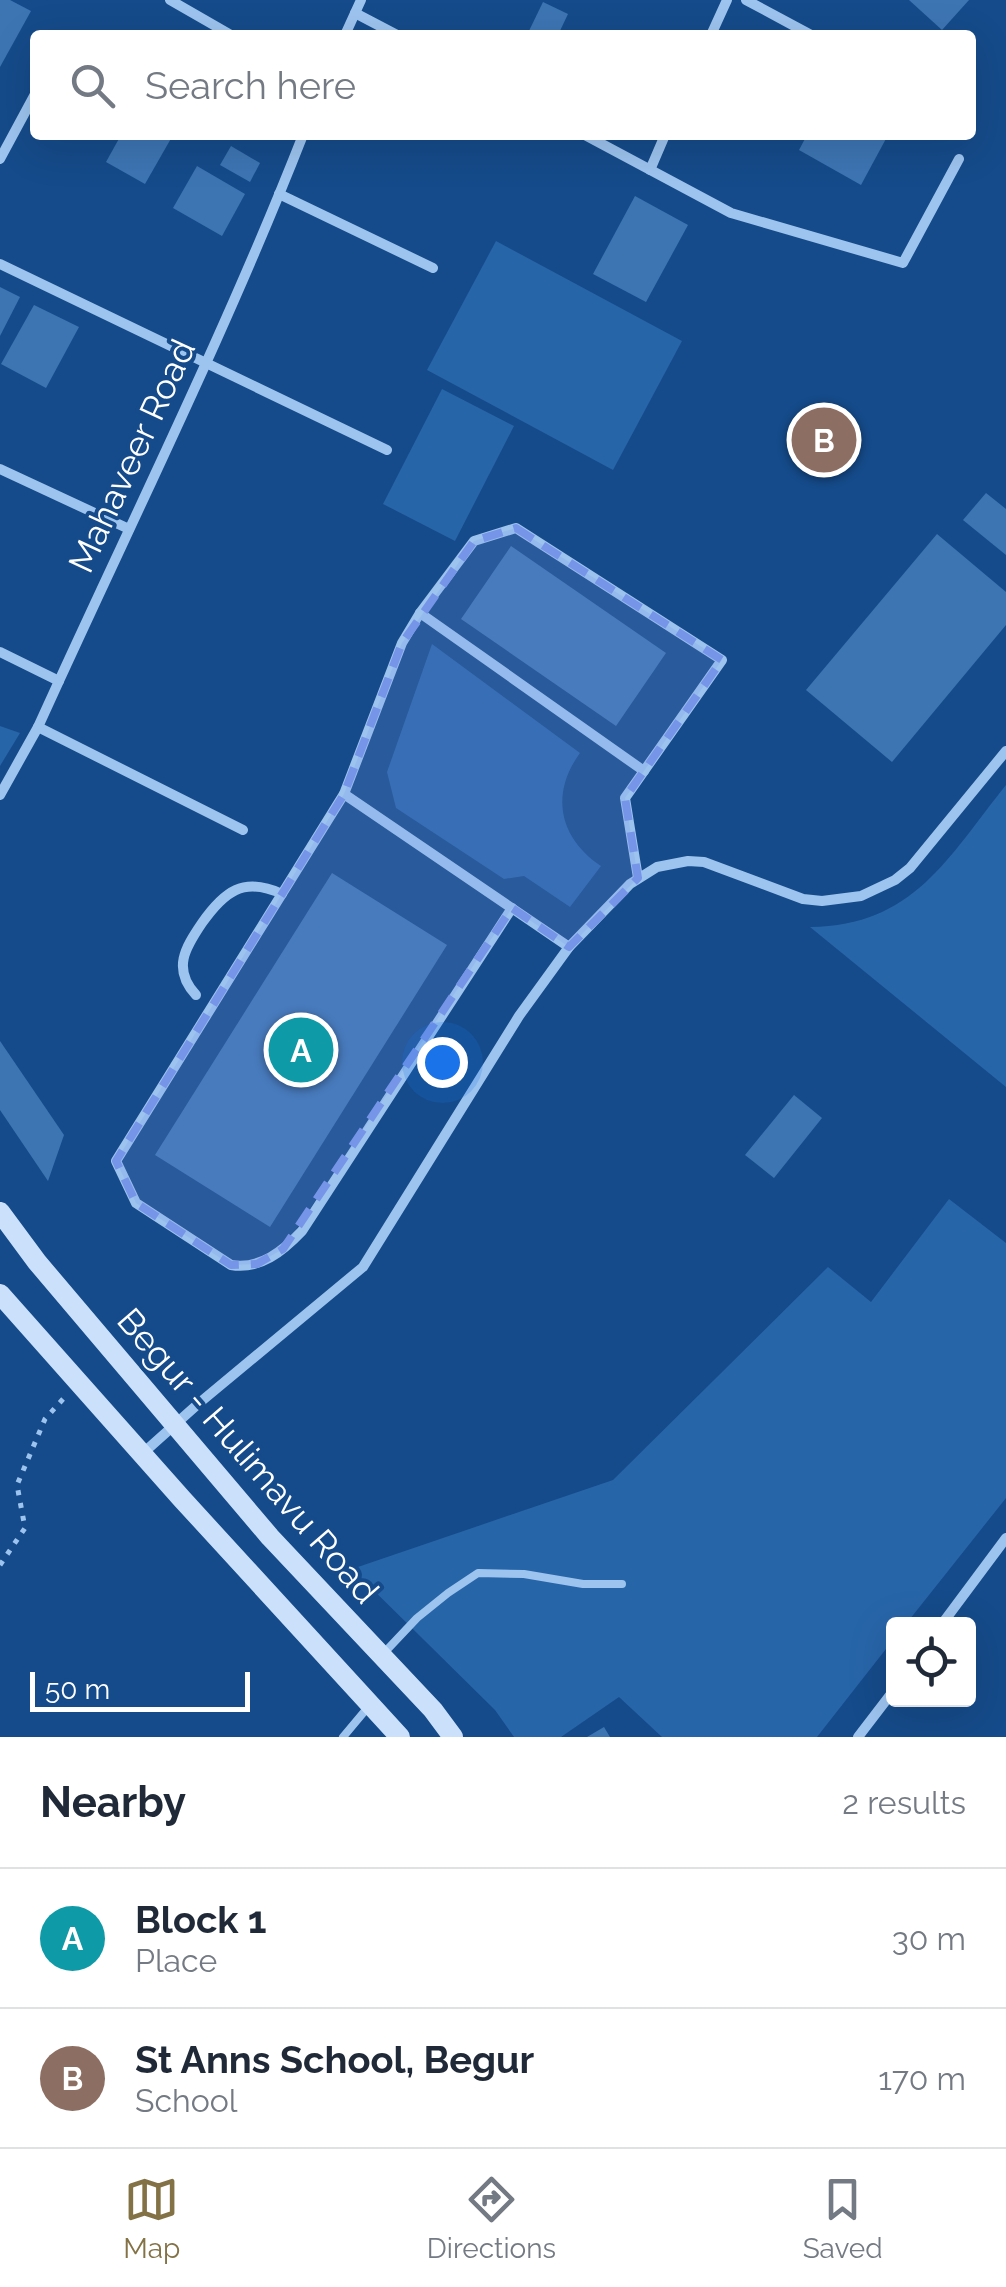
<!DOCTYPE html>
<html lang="en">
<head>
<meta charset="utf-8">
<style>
	:root { --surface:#fff; --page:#f6f6f7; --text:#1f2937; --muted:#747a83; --line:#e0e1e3; --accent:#847247 }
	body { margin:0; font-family:Raleway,sans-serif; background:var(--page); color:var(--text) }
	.controls { position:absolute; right:30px; bottom:30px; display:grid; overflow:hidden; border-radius:10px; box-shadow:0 10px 40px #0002 }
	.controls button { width:90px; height:90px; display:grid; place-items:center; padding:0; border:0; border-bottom:2px solid var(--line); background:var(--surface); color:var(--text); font:50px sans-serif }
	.scale { position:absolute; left:30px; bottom:25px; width:220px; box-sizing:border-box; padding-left:10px; border:5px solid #fff; border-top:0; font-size:28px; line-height:35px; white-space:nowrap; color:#fff; -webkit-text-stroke:8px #154b8a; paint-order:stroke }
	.you { position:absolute; left:442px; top:1062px; width:35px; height:35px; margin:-25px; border:8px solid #fff; border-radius:50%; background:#1a73e8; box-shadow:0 0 0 15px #1a73e833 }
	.badge { display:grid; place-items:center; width:65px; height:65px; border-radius:50%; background:var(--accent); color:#fff; font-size:32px; font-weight:700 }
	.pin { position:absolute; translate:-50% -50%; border:5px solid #fff; box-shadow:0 2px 10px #0006 }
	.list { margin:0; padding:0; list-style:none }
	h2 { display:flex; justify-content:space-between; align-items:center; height:130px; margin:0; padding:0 40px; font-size:42px }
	h2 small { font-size:32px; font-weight:400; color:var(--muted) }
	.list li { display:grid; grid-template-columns:65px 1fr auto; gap:30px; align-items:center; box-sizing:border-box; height:140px; padding:0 40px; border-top:2px solid var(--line) }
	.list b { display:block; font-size:38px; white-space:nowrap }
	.list p { margin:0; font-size:32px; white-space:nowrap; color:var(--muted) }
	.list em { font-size:32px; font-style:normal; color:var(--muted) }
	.icon { flex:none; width:55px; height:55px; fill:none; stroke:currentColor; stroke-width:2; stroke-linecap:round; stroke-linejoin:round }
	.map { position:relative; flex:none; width:1006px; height:1737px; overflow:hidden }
	.search { position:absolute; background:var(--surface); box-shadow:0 10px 40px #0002; left:30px; right:30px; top:30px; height:110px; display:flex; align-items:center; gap:25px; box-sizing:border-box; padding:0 35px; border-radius:10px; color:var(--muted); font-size:38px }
	.sheet { height:410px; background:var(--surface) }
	nav { display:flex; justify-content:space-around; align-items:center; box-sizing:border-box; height:140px; border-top:2px solid var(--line); background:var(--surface); font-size:28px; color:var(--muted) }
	nav a { display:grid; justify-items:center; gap:5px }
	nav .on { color:var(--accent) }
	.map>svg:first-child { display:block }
	.green { fill:#2765a9 }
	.building { fill:#3d75b3 }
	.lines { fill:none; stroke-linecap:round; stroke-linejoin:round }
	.path { stroke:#9dc4ef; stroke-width:5; stroke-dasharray:5 8; stroke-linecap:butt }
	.service { stroke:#9dc4ef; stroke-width:8 }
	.minor { stroke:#9dc4ef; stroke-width:10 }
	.secondary { stroke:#cae0fb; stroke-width:20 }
	.marked { fill:#7795e8; fill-opacity:0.2; stroke:#7795e8; stroke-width:8; stroke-dasharray:20 12; stroke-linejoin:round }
	.labels { text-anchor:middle; stroke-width:8; stroke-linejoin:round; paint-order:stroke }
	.street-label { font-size:35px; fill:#fff; stroke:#154b8a }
</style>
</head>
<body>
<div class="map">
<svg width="1006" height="1737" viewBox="0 0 1006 1737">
	<rect width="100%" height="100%" fill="#154b8a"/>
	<g class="green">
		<path d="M496 241 682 341 613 470 427 370Z"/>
		<path d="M442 389 514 426 455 541 383 504Z"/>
		<path d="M432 644 580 753C550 794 559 838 601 866L570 907 524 876 504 879 396 808 387 772Z"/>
		<path d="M0 726 20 733 0 766Z"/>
		<path d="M1006 785V1087L810 927C914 926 948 857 1006 785Z"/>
		<path d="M949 1199 1006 1243V1498L906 1624H894L893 1640 817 1737H662L619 1697 561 1737H514L495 1710 352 1569 613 1480 828 1267 871 1302Z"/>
	</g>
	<g class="building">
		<path d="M0 0H10L31 11 0 67Z"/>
		<path d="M909 0H969L942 30Z"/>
		<path d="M543 2 568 14 558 35H527Z"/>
		<path d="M121 135H173L145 184 106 162Z"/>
		<path d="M807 135H888L861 185 799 150Z"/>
		<path d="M231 146 260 163 250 182 220 165Z"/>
		<path d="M197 166 245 194 222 236 173 208Z"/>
		<path d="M635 196 688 225 646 302 593 274Z"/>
		<path d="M0 287 20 297 0 336Z"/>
		<path d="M34 305 79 327 46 388 1 364Z"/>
		<path d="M986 493 1006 509V555L963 520Z"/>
		<path d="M937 534 1006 592V625L892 762 806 690Z"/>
		<path d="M511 546 666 653 616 726 461 619Z"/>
		<path d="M332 873 447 945 270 1227 155 1155Z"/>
		<path d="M0 1041 64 1135 48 1181 0 1110Z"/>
		<path d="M794 1095 822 1118 774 1178 745 1155Z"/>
		<path d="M604 1727 610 1737H587Z"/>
	</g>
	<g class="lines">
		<path class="path" d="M0 1565 25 1528 17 1485 45 1419 64 1398"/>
		<g class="service">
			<path d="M383 1654 417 1618 448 1593 478 1573 524 1574 583 1584H622"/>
			<path d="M343 1737 369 1706"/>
		</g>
		<g class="minor">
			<path d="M170 0 231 35"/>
			<path d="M746 0 811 35"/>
			<path d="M355 13 397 35"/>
			<path d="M345 35 361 0"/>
			<path d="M711 35 727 0"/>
			<path d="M585 135 731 213 903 263 959 159"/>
			<path d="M0 159 35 94"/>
			<path d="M650 170 665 135"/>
			<path d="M279 194 433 268"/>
			<path d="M0 264 387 450"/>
			<path d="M0 469 129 529"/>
			<path d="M420 613 644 771"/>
			<path d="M0 652 59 681"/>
			<path d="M38 727 243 830"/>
			<path d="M344 794 569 947"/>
			<path d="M0 795 38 727 59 681C142 500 230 321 303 135"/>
			<path d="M512 908 302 1231C283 1251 260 1270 231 1265L136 1203 116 1161 344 794 402 643 420 613 474 541 516 528 722 660 625 798 638 878"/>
			<path d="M196 995C172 969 185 948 202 923 224 892 243 876 282 894"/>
			<path d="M142 1454 198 1404 363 1267 519 1016 569 947 630 884 657 867 688 861 704 862 803 899 822 901 861 896 895 880 910 868 1006 751"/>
			<path d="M942 1624 1006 1538"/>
			<path d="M858 1737 894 1690"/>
		</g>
		<g class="secondary">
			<path d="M0 1212 37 1262 270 1537 433 1710 453 1737"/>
			<path d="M0 1294 182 1499 400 1737"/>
		</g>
	</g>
	<path class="marked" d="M516 528 722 660 625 798 638 878 569 947 512 908 283 1249 257 1264 231 1265 136 1203 116 1161 344 794 402 643 474 541Z"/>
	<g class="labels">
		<g class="street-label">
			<text transform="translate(132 456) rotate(-65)" y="12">Mahaveer Road</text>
			<text transform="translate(248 1456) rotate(49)" y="12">Begur - Hulimavu Road</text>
		</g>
	</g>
</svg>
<div class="controls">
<button><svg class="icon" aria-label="locate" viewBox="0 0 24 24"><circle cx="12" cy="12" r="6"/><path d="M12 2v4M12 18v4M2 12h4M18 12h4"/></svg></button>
</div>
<div class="scale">50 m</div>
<div class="you"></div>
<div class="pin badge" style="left:301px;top:1050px;background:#0f9aa8">A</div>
<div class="pin badge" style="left:824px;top:440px;background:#8d6e63">B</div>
<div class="search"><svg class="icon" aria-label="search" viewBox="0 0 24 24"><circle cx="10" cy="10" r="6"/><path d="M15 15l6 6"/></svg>Search here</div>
</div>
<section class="sheet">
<h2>Nearby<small>2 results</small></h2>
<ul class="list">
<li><span class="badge" style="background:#0f9aa8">A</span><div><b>Block 1</b><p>Place</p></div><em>30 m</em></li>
<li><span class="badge" style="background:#8d6e63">B</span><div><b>St Anns School, Begur</b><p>School</p></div><em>170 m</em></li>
</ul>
</section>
<nav>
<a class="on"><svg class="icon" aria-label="map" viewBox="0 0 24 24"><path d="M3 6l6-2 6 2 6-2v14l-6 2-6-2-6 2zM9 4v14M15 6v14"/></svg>Map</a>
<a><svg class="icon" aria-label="directions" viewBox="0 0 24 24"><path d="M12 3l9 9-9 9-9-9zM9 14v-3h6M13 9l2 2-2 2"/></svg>Directions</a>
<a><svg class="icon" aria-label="saved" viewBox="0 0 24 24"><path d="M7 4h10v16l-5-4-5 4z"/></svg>Saved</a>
</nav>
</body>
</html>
